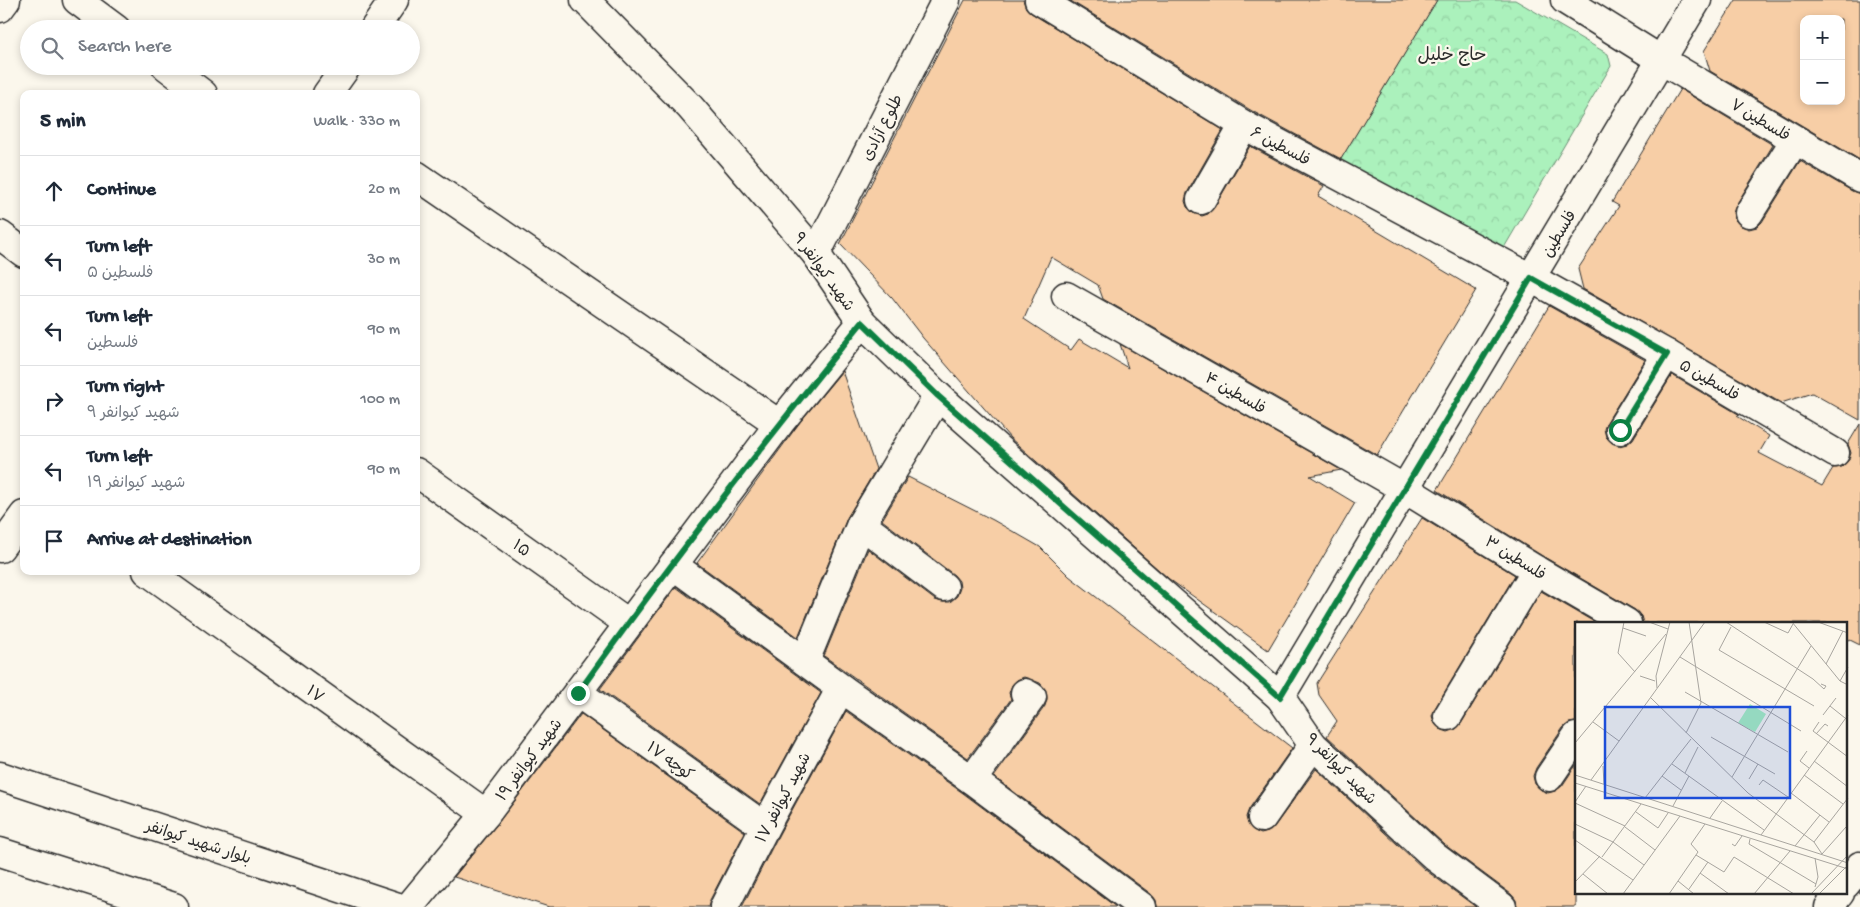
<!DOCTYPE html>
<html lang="en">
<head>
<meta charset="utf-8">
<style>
	:root { --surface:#fff; --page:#f6f6f7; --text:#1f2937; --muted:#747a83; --line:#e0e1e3 }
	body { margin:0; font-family:"Gochi Hand","Playpen Sans Arabic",sans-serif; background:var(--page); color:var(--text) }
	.controls { position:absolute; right:15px; top:15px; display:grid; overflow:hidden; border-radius:10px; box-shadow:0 2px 8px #0003 }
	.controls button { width:45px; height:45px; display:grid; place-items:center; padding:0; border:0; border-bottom:1px solid var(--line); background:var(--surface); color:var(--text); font:25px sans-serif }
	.stop { position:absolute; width:15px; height:15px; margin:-11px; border:4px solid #0b8043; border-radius:50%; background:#fff }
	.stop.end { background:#0b8043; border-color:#fff; box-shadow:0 1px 5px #0008 }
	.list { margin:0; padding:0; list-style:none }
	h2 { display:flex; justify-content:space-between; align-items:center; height:65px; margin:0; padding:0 20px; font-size:21px }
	h2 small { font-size:16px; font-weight:400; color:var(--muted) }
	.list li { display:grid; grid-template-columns:32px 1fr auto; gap:15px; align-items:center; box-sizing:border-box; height:70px; padding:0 20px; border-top:1px solid var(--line) }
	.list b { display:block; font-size:19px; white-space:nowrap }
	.list p { margin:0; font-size:16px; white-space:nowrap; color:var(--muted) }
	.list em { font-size:16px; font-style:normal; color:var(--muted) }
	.icon { flex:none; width:28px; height:28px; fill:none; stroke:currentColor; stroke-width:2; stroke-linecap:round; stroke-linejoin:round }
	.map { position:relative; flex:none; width:1860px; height:907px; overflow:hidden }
	.search { position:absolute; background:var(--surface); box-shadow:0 2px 8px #0003; left:20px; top:20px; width:400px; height:55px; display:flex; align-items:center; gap:12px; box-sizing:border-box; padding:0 18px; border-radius:28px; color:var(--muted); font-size:19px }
	.panel { position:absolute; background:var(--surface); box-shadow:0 2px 8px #0003; left:20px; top:90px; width:400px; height:485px; border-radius:10px }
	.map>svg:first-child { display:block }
	.park { fill:url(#park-crowns); stroke:#6b8e74 }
	.building { fill:#f7cea6; stroke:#2b2b2b; fill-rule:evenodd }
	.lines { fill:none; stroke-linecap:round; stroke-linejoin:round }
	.minor-casing { stroke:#2b2b2b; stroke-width:31 }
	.major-casing { stroke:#2b2b2b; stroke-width:31 }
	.minor { stroke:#fbf7ec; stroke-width:28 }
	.major { stroke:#fbf7ec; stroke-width:28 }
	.route { stroke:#0b8043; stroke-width:6 }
	.labels { text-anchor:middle; stroke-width:4.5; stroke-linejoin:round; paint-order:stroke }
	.street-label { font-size:16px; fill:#2b2b2b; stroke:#fbf7ec }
	.neighbourhood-label { font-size:18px; fill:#2b2b2b; stroke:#fbf7ec }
	.inset-road { fill:none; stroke:#a8a59f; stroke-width:1 }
	.view { fill:#1d4ed8; fill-opacity:0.15; stroke:#1d4ed8; stroke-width:2.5 }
	.inset-edge { fill:none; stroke:#2b2b2b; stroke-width:2.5 }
</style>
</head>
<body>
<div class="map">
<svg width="1860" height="907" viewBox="0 0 1860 907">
	<defs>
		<pattern id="park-crowns" width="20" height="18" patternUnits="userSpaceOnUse" patternTransform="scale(1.25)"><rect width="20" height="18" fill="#abf1bc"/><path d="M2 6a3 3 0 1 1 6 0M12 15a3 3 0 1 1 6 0" fill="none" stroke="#93cfa2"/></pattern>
	</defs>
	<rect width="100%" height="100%" fill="#fbf7ec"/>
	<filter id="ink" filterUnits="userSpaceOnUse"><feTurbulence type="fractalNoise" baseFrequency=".02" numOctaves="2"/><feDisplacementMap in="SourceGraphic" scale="10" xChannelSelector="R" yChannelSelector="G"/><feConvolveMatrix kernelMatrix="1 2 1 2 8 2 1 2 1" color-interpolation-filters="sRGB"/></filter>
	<g filter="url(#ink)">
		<path class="park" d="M1437 0H1515L1608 54 1611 66 1505 246 1489 249 1340 160Z"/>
		<g class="building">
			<path d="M965 0H1023L1026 8 1031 13 1223 130 1187 193 1185 201 1187 207 1193 213 1202 216 1208 214 1214 208 1250 146 1324 186 1318 196 1476 290 1377 455 1103 299 1098 285 1051 257 1024 319 1071 350 1079 339 1128 368 1120 344 1341 470 1310 476 1355 503 1268 650 1169 579 1010 438 923 338 892 298 840 244Z"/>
			<path d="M1069 0H1437L1341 159 1252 111Z"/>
			<path d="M1736 0H1860V160L1710 71 1704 51ZM1804 19H1841V101H1804Z"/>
			<path d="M1680 89 1773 145 1736 205 1733 213 1735 220 1741 226 1749 229 1757 227 1762 222 1800 161 1852 191 1860 194V420L1812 393 1781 403 1583 289 1578 269 1619 206 1612 202Z"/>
			<path d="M1549 306 1645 360 1607 422 1604 429 1606 437 1612 443 1619 446 1627 444 1633 439 1672 375 1740 415 1737 416 1769 436 1759 453 1822 486 1833 468 1842 467 1848 461 1851 453 1848 444 1860 424V645L1846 638V623H1643L1641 616 1635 610 1544 557 1437 490Z"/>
			<path d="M842 371 876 469 847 518 798 637 697 563 800 422Z"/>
			<path d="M908 477 993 520 1040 547 1069 576 1292 748 1249 809 1246 817 1248 824 1253 830 1261 834 1268 832 1274 827 1316 769 1424 869 1476 907H1157L1156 900 1151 894 994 777 1045 706 1047 699 1046 690 1040 683 1024 677 1017 680 1012 685 1009 693 1011 699 968 758 824 656 868 549 935 600 943 602H950L957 596 960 588 959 581 954 575 882 520Z"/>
			<path d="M1422 518 1515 575 1435 708 1432 716 1435 724 1440 729 1448 732 1456 729 1461 724 1541 591 1596 623H1576V722L1569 723 1563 728 1536 768 1533 776 1535 784 1541 790 1548 793 1555 791 1562 786 1576 765V907H1517L1516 900 1511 894 1445 845 1327 736 1337 721 1319 695 1317 683Z"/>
			<path d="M676 587 821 693 760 804 600 689Z"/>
			<path d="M846 711 963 793 1116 907H742L779 834Z"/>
			<path d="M581 714 745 832 710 900 708 907H549L454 877 498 823Z"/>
		</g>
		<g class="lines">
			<g class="minor-casing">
				<g id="minor">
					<path d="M77 0 116 29"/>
					<path d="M585 0 690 107 816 254 862 322 938 396 1280 697 1313 745 1435 857 1502 907"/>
					<path d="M1039 0 1244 125 1531 278 1667 354 1835 453"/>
					<path d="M1565 0 1661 60 1860 178"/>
					<path d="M0 8 6 0"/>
					<path d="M374 29 394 0"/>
					<path d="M166 66 203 94"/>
					<path d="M327 94 347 66"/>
					<path d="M416 175 779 424"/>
					<path d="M1201 200 1244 125"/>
					<path d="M1749 213 1795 140"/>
					<path d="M0 235 24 253"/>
					<path d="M816 254 946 0"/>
					<path d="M1066 296 1405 489 1536 570 1627 623"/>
					<path d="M1620 430 1667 354"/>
					<path d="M416 472 628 623"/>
					<path d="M861 524 944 587"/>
					<path d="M0 548 24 515"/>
					<path d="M673 565 841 688 972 780 1142 907"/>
					<path d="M147 571 486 814"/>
					<path d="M805 661 861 524 938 396"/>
					<path d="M578 693 765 827"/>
					<path d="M1280 697 1697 0"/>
					<path d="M1448 716 1536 570"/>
					<path d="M1549 777 1576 737"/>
					<path d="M972 780 1032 697 1025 693"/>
					<path d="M1262 818 1313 745"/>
					<path d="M1846 884 1860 866"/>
					<path d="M409 907 486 814 779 424 862 322"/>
					<path d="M724 907 765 827 841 688"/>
					<path d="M1829 907 1840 893"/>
				</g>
			</g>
			<g class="major-casing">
				<g id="major">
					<path d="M0 776 398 907"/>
					<path d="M0 852 174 907"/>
				</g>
			</g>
			<use href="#minor" class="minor"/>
			<use href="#major" class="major"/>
		</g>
	</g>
	<g class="lines" filter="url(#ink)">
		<path class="route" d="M578 693C668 566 764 443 862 322L938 396 1280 697 1531 278 1667 354 1620 430"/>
	</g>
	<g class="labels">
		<g class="street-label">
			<text transform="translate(1761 119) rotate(31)" y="6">فلسطین ۷</text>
			<text transform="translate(881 127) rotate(-63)" y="6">طلوع آزادی</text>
			<text transform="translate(1281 145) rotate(28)" y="6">فلسطین ۶</text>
			<text transform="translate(1558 233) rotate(-59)" y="6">فلسطین</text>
			<text transform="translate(825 271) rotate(54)" y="6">شهید کیوانفر ۹</text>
			<text transform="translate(1710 379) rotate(30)" y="6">فلسطین ۵</text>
			<text transform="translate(1236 392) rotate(30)" y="6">فلسطین ۴</text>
			<text transform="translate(522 547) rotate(35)" y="6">۱۵</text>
			<text transform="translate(1516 557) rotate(32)" y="6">فلسطین ۳</text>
			<text transform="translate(316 693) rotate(36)" y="6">۱۷</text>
			<text transform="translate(528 759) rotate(-53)" y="6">شهید کیوانفر ۱۹</text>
			<text transform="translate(671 760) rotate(36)" y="6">کوچه ۱۷</text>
			<text transform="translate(1342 768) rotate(45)" y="6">شهید کیوانفر ۹</text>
			<text transform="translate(782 797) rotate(-62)" y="6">شهید کیوانفر ۱۷</text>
			<text transform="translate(199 841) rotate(18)" y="6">بلوار شهید کیوانفر</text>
		</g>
		<g class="neighbourhood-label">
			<text x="1452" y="60">حاج خلیل</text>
		</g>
	</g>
	<g transform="translate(1575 622)">
		<rect width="272" height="272" fill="#fbf7ec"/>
		<path d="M175 82 191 92 180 110 163 101Z" fill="#abf1bc"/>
		<path class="inset-road" d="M49 0 43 31 60 50M74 0 93 7M151 0 238 57 249 67 251 64 246 62M189 0 213 11 218 2M217 0 265 59 273 63M243 0 273 11M156 5 144 28 239 84M48 6 71 14M105 35 226 109M251 42 268 9M65 54 80 59M265 59 273 45M82 66 81 54 95 0M110 70 213 130M76 76 173 171 239 220 247 232 271 205M255 84 270 96M248 93 261 76M18 100 44 119M244 100 238 109 273 135M111 111 126 81 114 0M241 112 250 102 253 104M136 115 200 152M0 121 91 12M232 129 225 139 234 146M239 139 273 165M97 142 189 208M28 144 29 162M110 151 123 125M0 153 273 241M229 153 268 182M87 154 106 168M157 155 236 24M174 157 183 142M16 158 130 0M0 161 273 247M184 163 188 158 213 175M216 171 254 200M70 176 116 117M0 180 11 164M0 181 50 204M98 184 114 154M61 190 83 206 93 191M135 196 147 179M0 202 38 220 69 243M50 205 80 228M186 213 273 93M175 217 174 222 241 262M0 218 58 258M239 220 273 176M157 222 160 224 167 214M220 224 245 193M121 233 149 250 159 235 219 272M27 235 66 182M125 251 154 272M8 252 33 272M103 259 119 272M0 260 25 234M240 265 243 255 240 236M114 267 133 240M48 272 105 194M94 272 123 230 116 222 130 202M179 272 215 229M236 272 273 233M244 272 272 244"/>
		<path class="view" d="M30 85H215V176H30Z"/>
		<rect width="272" height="272" class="inset-edge"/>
	</g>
</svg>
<div class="controls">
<button>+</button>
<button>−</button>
</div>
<div class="stop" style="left:1620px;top:430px"></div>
<div class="stop end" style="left:578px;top:693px"></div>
<div class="search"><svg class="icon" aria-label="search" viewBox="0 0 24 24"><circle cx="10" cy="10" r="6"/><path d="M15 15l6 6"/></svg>Search here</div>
<section class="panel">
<h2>5 min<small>Walk · 330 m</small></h2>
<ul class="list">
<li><svg class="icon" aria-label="ahead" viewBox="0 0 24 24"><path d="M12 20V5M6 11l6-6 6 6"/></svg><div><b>Continue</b></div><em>20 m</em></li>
<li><svg class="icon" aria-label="left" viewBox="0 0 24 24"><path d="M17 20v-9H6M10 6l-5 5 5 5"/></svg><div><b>Turn left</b><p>فلسطین ۵</p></div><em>30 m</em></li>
<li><svg class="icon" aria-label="left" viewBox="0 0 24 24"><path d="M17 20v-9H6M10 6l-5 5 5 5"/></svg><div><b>Turn left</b><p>فلسطین</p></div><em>90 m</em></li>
<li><svg class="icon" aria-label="right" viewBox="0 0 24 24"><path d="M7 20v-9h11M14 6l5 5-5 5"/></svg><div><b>Turn right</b><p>شهید کیوانفر ۹</p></div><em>100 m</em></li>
<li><svg class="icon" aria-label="left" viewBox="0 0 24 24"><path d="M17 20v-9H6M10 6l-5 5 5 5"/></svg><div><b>Turn left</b><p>شهید کیوانفر ۱۹</p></div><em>90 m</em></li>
<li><svg class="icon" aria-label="arrive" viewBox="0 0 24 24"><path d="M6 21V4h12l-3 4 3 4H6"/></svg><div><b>Arrive at destination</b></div></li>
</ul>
</section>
</div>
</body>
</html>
